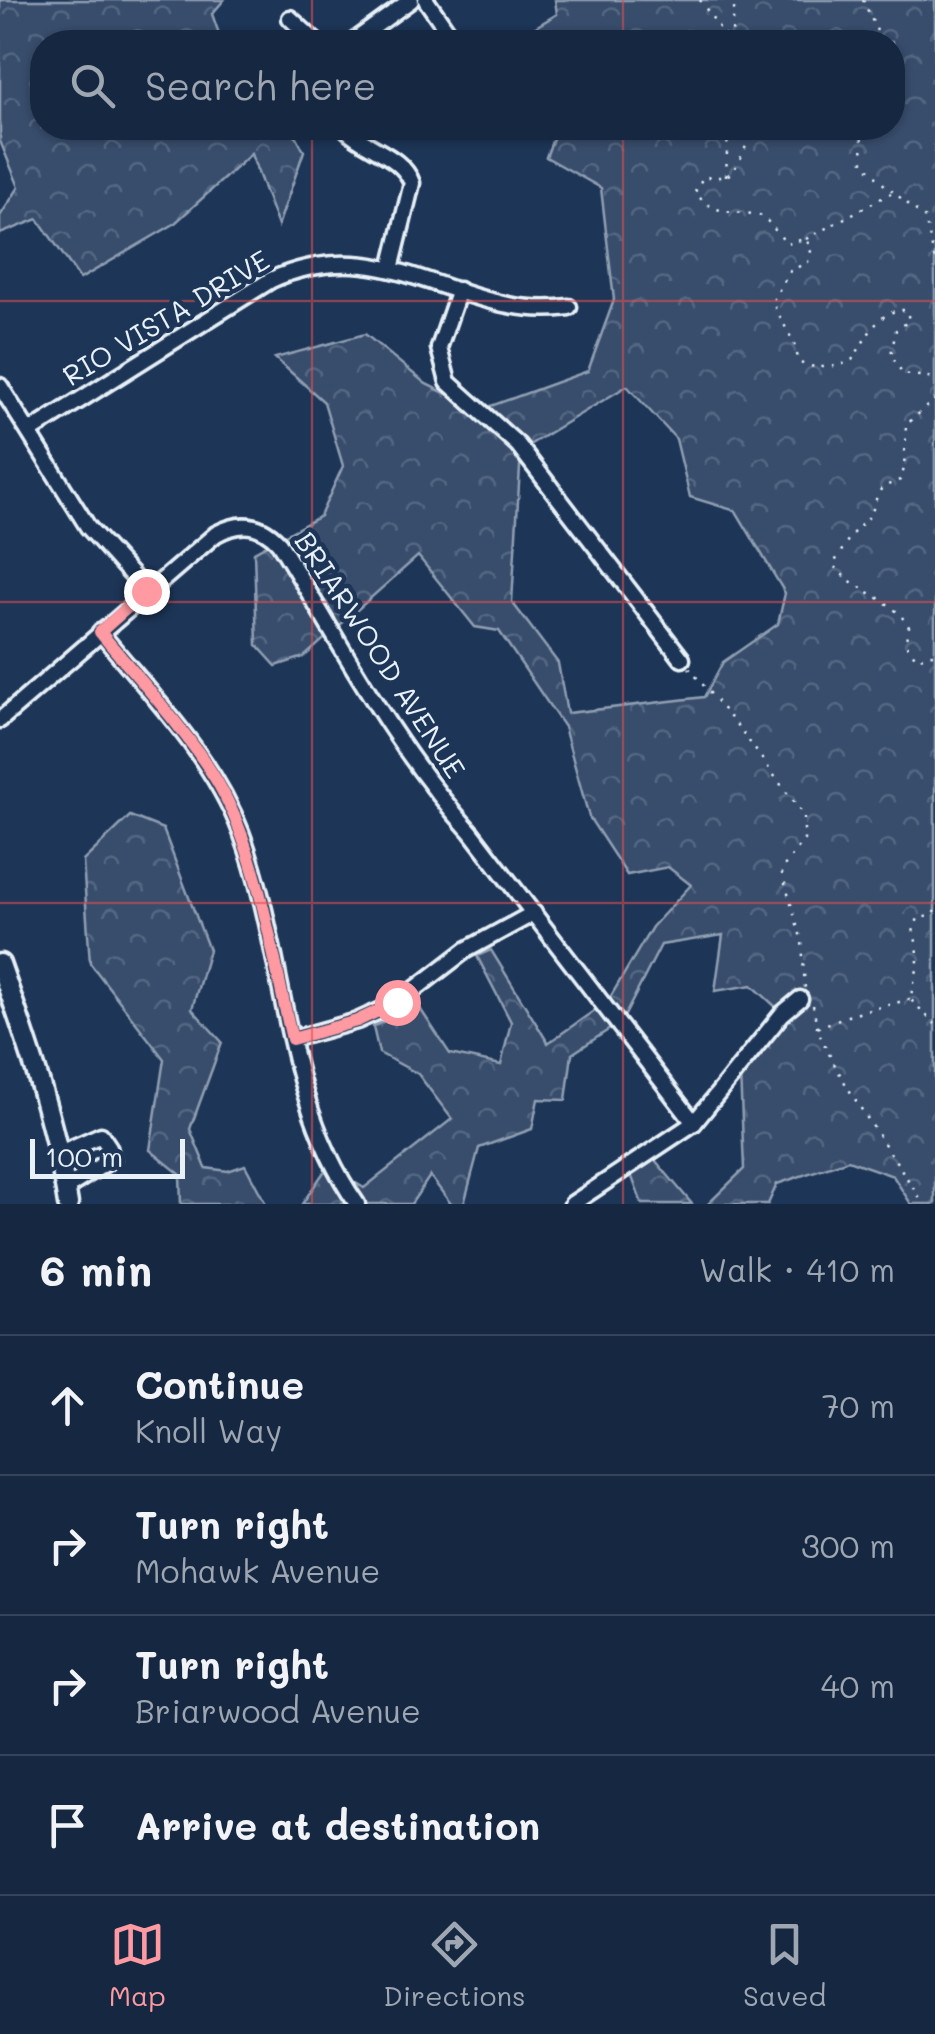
<!DOCTYPE html>
<html lang="en">
<head>
<meta charset="utf-8">
<style>
	:root { --surface:#162841; --page:#1f3048; --text:#f1f3f6; --muted:#9ea6b1; --line:#35445a; --accent:#ff9aa2 }
	body { margin:0; font-family:Mali,sans-serif; background:var(--page); color:var(--text) }
	.scale { position:absolute; left:30px; bottom:25px; width:155px; box-sizing:border-box; padding-left:10px; border:5px solid #e8f1f8; border-top:0; font-size:28px; line-height:35px; white-space:nowrap; color:#e8f1f8; -webkit-text-stroke:8px #1d3557; paint-order:stroke }
	.stop { position:absolute; width:30px; height:30px; margin:-22px; border:8px solid #ff9aa2; border-radius:50%; background:#fff }
	.stop.end { background:#ff9aa2; border-color:#fff; box-shadow:0 2px 10px #0008 }
	.list { margin:0; padding:0; list-style:none }
	h2 { display:flex; justify-content:space-between; align-items:center; height:130px; margin:0; padding:0 40px; font-size:42px }
	h2 small { font-size:32px; font-weight:400; color:var(--muted) }
	.list li { display:grid; grid-template-columns:65px 1fr auto; gap:30px; align-items:center; box-sizing:border-box; height:140px; padding:0 40px; border-top:2px solid var(--line) }
	.list b { display:block; font-size:38px; white-space:nowrap }
	.list p { margin:0; font-size:32px; white-space:nowrap; color:var(--muted) }
	.list em { font-size:32px; font-style:normal; color:var(--muted) }
	.icon { flex:none; width:55px; height:55px; fill:none; stroke:currentColor; stroke-width:2; stroke-linecap:round; stroke-linejoin:round }
	.map { position:relative; flex:none; width:935px; height:1204px; overflow:hidden }
	.search { position:absolute; background:var(--surface); box-shadow:0 2px 8px #0004; left:30px; right:30px; top:30px; height:110px; display:flex; align-items:center; gap:25px; box-sizing:border-box; padding:0 35px; border-radius:40px; color:var(--muted); font-size:38px }
	.sheet { height:690px; background:var(--surface) }
	nav { display:flex; justify-content:space-around; align-items:center; box-sizing:border-box; height:140px; border-top:2px solid var(--line); background:var(--surface); font-size:28px; color:var(--muted) }
	nav a { display:grid; justify-items:center; gap:5px }
	nav .on { color:var(--accent) }
	.map>svg:first-child { display:block }
	.forest { fill:url(#forest-crowns); stroke:#909fb2; stroke-width:2.5; fill-rule:evenodd }
	.lines { fill:none; stroke-linecap:round; stroke-linejoin:round }
	.minor-casing { stroke:#e8f1f8; stroke-width:21 }
	.major-casing { stroke:#e8f1f8; stroke-width:25 }
	.path { stroke:#e8f1f8; stroke-width:2.5; stroke-dasharray:2.5 8; stroke-linecap:butt }
	.minor { stroke:#1d3557; stroke-width:14 }
	.major { stroke:#1d3557; stroke-width:18 }
	.route { stroke:#ff9aa2; stroke-width:12 }
	.grid { fill:none; stroke:#da5052; stroke-width:2.5; stroke-opacity:0.55 }
	.labels { text-anchor:middle; stroke-width:9; stroke-linejoin:round; paint-order:stroke }
	.street-label { font-size:28px; fill:#e8f1f8; stroke:#1d3557 }
</style>
</head>
<body>
<div class="map">
<svg width="935" height="1204" viewBox="0 0 935 1204">
	<defs>
		<pattern id="forest-crowns" width="20" height="18" patternUnits="userSpaceOnUse" patternTransform="scale(2.5)"><rect width="20" height="18" fill="#374d6c"/><path d="M2 6a3 3 0 1 1 6 0M12 15a3 3 0 1 1 6 0" fill="none" stroke="#546782"/></pattern>
	</defs>
	<rect width="100%" height="100%" fill="#1d3557"/>
	<filter id="ink" filterUnits="userSpaceOnUse"><feTurbulence type="fractalNoise" baseFrequency=".01" numOctaves="2"/><feDisplacementMap in="SourceGraphic" scale="20" xChannelSelector="R" yChannelSelector="G"/><feConvolveMatrix kernelMatrix="1 2 1 2 8 2 1 2 1" color-interpolation-filters="sRGB"/></filter>
	<g filter="url(#ink)">
		<g class="forest">
			<path d="M0 0H224L212 14 222 42H42V128H291L304 151 278 226 251 154 174 224 80 279 38 219 0 234V216L19 187 0 141Z"/>
			<path d="M555 0H935V1204H911L893 1176 848 1160 777 1184 768 1204H708L744 1169 740 1072 777 1008 752 985 715 991 723 935 661 945 622 1021 572 1054 566 1100 538 1099 532 1129 479 1148 464 1204H451L430 1176 411 1204H302L328 1166 364 1188 452 1119 418 1074 379 1053 373 1027 417 1004 450 1054 501 1065 511 1022 477 956 491 950 548 1043 608 1001 652 927 691 885 668 867 627 875 589 817 564 727 499 631 475 627 418 556 304 657 276 666 257 645 254 552 320 516 343 466 324 402 275 358 365 334 426 384 480 410 588 371 614 300 601 188 546 157 557 128H892V42H535L529 31 557 14ZM627 386 676 439 690 497 736 511 785 593 778 624 723 662 704 697 567 713 558 663 512 602 521 450Z"/>
			<path d="M130 816 163 829 209 950 192 1009 222 1042 190 1129 206 1168 228 1171 245 1165 266 1204H181L180 1174 150 1150 164 1059 90 963 83 861Z"/>
			<path d="M650 1154 692 1204H642L629 1169Z"/>
		</g>
		<g class="lines">
			<g class="minor-casing">
				<g id="minor">
					<path d="M426 0 455 42"/>
					<path d="M290 18 316 42"/>
					<path d="M353 42 411 0"/>
					<path d="M345 128C365 149 402 155 412 183L391 269"/>
					<path d="M459 290 439 348 448 382 518 445 682 659"/>
					<path d="M0 386 88 527 146 591"/>
					<path d="M29 432 271 280C390 227 459 322 569 307"/>
					<path d="M100 632C151 695 212 756 241 832 287 954 280 1094 357 1204"/>
					<path d="M0 720 216 534C240 521 260 522 279 543 339 640 393 747 471 832L694 1123"/>
					<path d="M292 1039 357 1021 397 1003 466 950 534 913"/>
					<path d="M60 1153 101 1135 109 1147 112 1159 66 1188"/>
					<path d="M572 1204 694 1123 782 1014 800 999"/>
				</g>
			</g>
			<g class="major-casing">
				<path id="major" d="M0 964C28 1044 55 1121 68 1204"/>
			</g>
			<g class="path">
				<path d="M700 0 729 42"/>
				<path d="M863 0 882 42"/>
				<path d="M731 42 735 0"/>
				<path d="M892 93 895 98 892 101"/>
				<path d="M755 128C744 145 743 163 726 177H703L695 192C715 218 734 209 763 216L787 244 804 239 812 247 808 262 790 271 772 302 794 343 799 362C812 370 839 368 852 360 867 338 878 308 907 310L909 321 896 330 891 355 903 374 935 378"/>
				<path d="M861 128 863 162 880 181 925 218 935 261"/>
				<path d="M726 176 728 128"/>
				<path d="M806 239 891 193"/>
				<path d="M935 399 906 425 904 469 900 480 883 487 878 493 871 515 851 535 833 565C855 592 891 596 909 627L905 643 917 659 935 653"/>
				<path d="M689 668 740 729 804 816V840L781 870 802 941 805 989"/>
				<path d="M935 911 931 916 918 918 913 932C923 958 916 973 910 999L935 1024"/>
				<path d="M910 999 844 1017 817 1028C844 1092 888 1145 923 1204"/>
				<path d="M813 1005 817 1028"/>
			</g>
			<use href="#minor" class="minor"/>
			<use href="#major" class="major"/>
		</g>
	</g>
	<g class="lines" filter="url(#ink)">
		<path class="route" d="M146 591 100 632C140 681 186 729 218 783 260 857 272 956 292 1039L357 1021 397 1002"/>
	</g>
	<path class="grid" d="M312 0V42M623 0V42M312 128V1204M623 128V1204M0 301H935M0 602H935M0 903H935"/>
	<g class="labels">
		<g class="street-label">
			<text transform="translate(166 318) rotate(-31)" y="10">RIO VISTA DRIVE</text>
			<text transform="translate(380 655) rotate(57)" y="10">BRIARWOOD AVENUE</text>
		</g>
	</g>
</svg>
<div class="scale">100 m</div>
<div class="stop" style="left:397px;top:1002px"></div>
<div class="stop end" style="left:146px;top:591px"></div>
<div class="search"><svg class="icon" aria-label="search" viewBox="0 0 24 24"><circle cx="10" cy="10" r="6"/><path d="M15 15l6 6"/></svg>Search here</div>
</div>
<section class="sheet">
<h2>6 min<small>Walk · 410 m</small></h2>
<ul class="list">
<li><svg class="icon" aria-label="ahead" viewBox="0 0 24 24"><path d="M12 20V5M6 11l6-6 6 6"/></svg><div><b>Continue</b><p>Knoll Way</p></div><em>70 m</em></li>
<li><svg class="icon" aria-label="right" viewBox="0 0 24 24"><path d="M7 20v-9h11M14 6l5 5-5 5"/></svg><div><b>Turn right</b><p>Mohawk Avenue</p></div><em>300 m</em></li>
<li><svg class="icon" aria-label="right" viewBox="0 0 24 24"><path d="M7 20v-9h11M14 6l5 5-5 5"/></svg><div><b>Turn right</b><p>Briarwood Avenue</p></div><em>40 m</em></li>
<li><svg class="icon" aria-label="arrive" viewBox="0 0 24 24"><path d="M6 21V4h12l-3 4 3 4H6"/></svg><div><b>Arrive at destination</b></div></li>
</ul>
</section>
<nav>
<a class="on"><svg class="icon" aria-label="map" viewBox="0 0 24 24"><path d="M3 6l6-2 6 2 6-2v14l-6 2-6-2-6 2zM9 4v14M15 6v14"/></svg>Map</a>
<a><svg class="icon" aria-label="directions" viewBox="0 0 24 24"><path d="M12 3l9 9-9 9-9-9zM9 14v-3h6M13 9l2 2-2 2"/></svg>Directions</a>
<a><svg class="icon" aria-label="saved" viewBox="0 0 24 24"><path d="M7 4h10v16l-5-4-5 4z"/></svg>Saved</a>
</nav>
</body>
</html>
